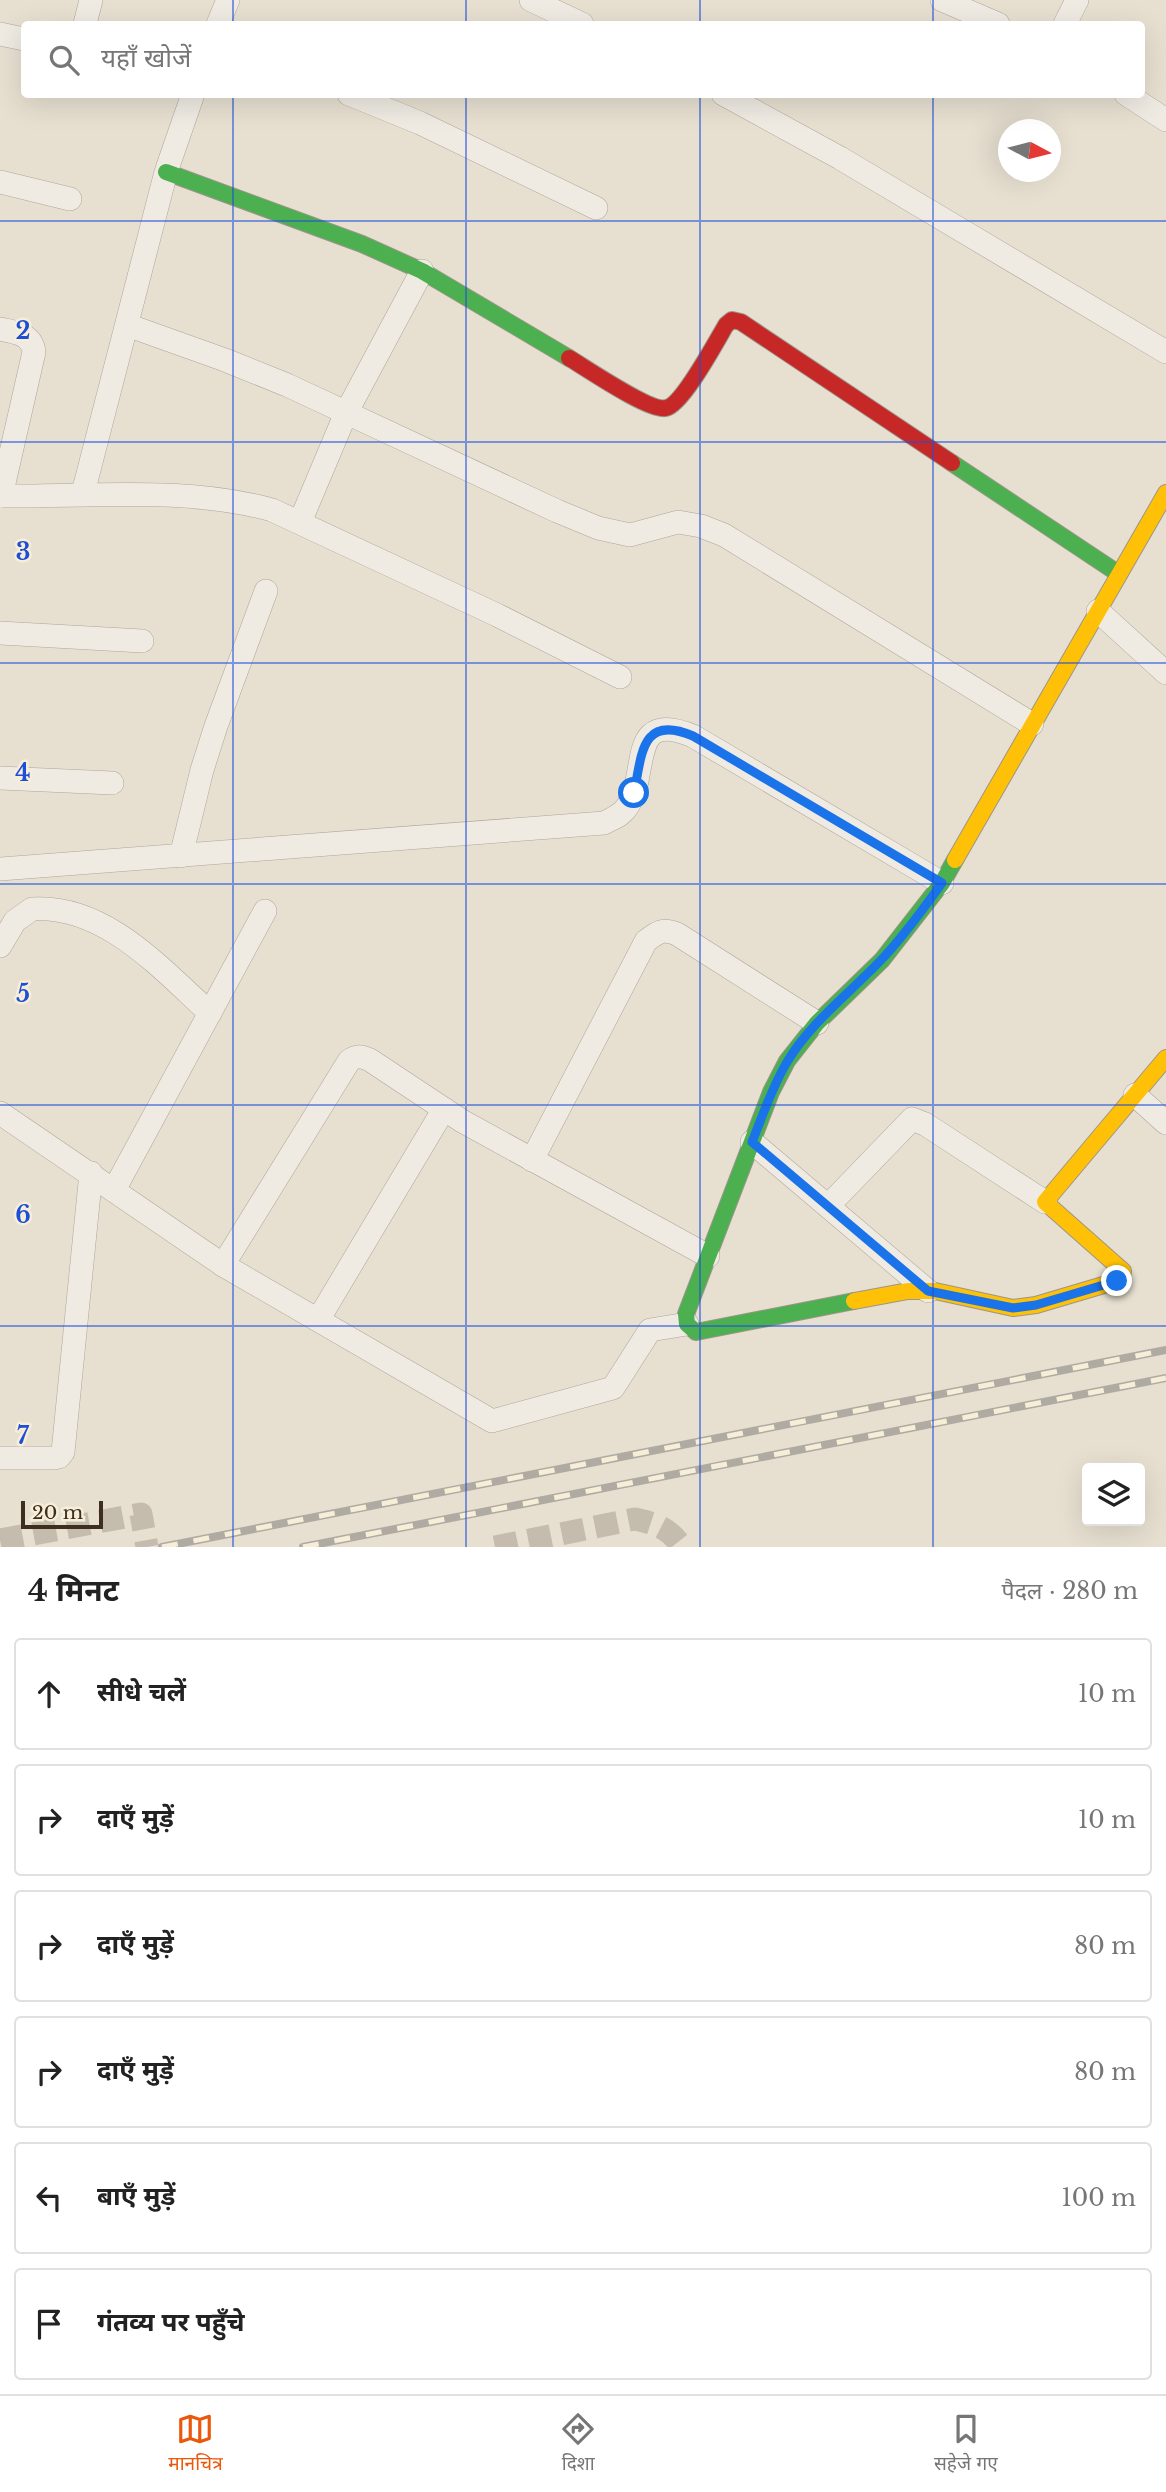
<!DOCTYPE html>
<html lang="hi">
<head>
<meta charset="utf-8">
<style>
	:root { --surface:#fff; --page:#f6f6f6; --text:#222; --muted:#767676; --line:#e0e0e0; --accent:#ea580c }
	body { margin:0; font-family:"Libre Baskerville","Noto Sans Devanagari",serif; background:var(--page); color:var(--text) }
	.controls { position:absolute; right:21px; bottom:21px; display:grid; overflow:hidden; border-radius:7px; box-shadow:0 7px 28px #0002 }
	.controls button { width:63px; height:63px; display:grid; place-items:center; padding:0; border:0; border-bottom:2px solid var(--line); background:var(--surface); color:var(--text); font:35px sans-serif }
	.compass { position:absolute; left:998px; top:119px; width:63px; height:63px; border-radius:50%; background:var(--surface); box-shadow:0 7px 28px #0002; rotate:97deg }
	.scale { position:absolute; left:21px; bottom:18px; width:82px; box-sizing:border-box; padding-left:7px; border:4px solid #3d2e20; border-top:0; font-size:19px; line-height:24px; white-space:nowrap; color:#3d2e20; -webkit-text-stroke:5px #f7eed8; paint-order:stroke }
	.stop { position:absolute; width:21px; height:21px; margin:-16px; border:5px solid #1a73e8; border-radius:50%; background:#fff }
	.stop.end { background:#1a73e8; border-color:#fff; box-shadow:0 2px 7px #0008 }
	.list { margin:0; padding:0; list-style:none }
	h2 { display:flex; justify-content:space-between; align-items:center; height:91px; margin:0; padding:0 28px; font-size:30px }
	h2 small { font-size:23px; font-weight:400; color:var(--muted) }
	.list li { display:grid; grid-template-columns:46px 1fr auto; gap:21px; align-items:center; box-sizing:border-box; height:112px; margin:0 14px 14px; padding:0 14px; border:2px solid var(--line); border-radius:7px }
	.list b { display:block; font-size:26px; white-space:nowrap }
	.list em { font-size:23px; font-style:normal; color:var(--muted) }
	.icon { flex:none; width:38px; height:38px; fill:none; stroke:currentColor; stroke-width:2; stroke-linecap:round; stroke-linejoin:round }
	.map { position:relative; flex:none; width:1166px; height:1547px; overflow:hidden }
	.search { position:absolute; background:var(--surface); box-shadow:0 7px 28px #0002; left:21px; right:21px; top:21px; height:77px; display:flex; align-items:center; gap:18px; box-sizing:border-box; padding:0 24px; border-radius:7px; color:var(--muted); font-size:26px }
	.sheet { height:847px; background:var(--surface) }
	nav { display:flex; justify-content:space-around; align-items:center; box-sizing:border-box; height:98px; border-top:2px solid var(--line); background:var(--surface); font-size:19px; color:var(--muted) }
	nav a { display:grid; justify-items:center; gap:4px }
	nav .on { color:var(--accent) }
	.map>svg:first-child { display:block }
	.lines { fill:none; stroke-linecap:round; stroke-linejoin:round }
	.street-tunnel { stroke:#c5bcae; stroke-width:23; stroke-dasharray:23 11; stroke-linecap:butt }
	.street-casing { stroke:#ada599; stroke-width:24 }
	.fast-casing { stroke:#9c958a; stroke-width:18 }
	.slow-casing { stroke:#9c958a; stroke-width:18 }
	.jam-casing { stroke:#9c958a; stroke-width:18 }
	.street { stroke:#efebe3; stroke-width:23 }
	.fast { stroke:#4caf50; stroke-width:16 }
	.slow { stroke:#ffc107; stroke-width:16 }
	.jam { stroke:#c62828; stroke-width:16 }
	.rail-casing { stroke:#afaaa2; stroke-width:8 }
	.rail { stroke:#f7eed8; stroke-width:5; stroke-dasharray:16; stroke-linecap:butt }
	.route { stroke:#1a73e8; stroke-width:9 }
	.grid { fill:none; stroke:#1d4ed8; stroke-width:2; stroke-opacity:0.55 }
	.grid-label { font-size:23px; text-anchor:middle; font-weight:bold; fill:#1d4ed8; stroke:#f7eed8; stroke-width:5; stroke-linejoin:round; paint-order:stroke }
</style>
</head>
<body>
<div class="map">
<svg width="1166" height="1547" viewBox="0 0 1166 1547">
	<rect width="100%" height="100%" fill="#e7e0d1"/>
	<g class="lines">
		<g class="street-tunnel">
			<path d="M0 1540 141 1514 147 1547"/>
			<path d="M495 1547 635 1519C657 1524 669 1528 682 1547"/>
		</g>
		<g class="street-casing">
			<g id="street">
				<path d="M531 0 582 24"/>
				<path d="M942 0 998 24"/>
				<path d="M85 24 91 0"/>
				<path d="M218 24 228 0"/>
				<path d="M1065 24 1077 0"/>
				<path d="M0 34 24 39"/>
				<path d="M349 94 420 123 596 208"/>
				<path d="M723 94 840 158 1166 352"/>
				<path d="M1126 94 1166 120"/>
				<path d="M0 182 70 199"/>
				<path d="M127 325 225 360 287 385 557 511 598 528 630 535 678 522 701 526 724 535 1032 724"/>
				<path d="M0 329C15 332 32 334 34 352L1 496"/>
				<path d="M83 493 166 172 193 94"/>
				<path d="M0 496C89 497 185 486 272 510L497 615 620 677"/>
				<path d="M300 522 346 413 422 271"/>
				<path d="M1098 611 1166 673"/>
				<path d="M0 633 142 641"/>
				<path d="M0 778 112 783"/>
				<path d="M181 856 202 770 216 726 266 591"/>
				<path d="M0 869 604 823C613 818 621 816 627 807 650 774 626 708 693 736L942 883"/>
				<path d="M0 946 15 921 32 909C105 904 161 969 210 1013"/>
				<path d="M1135 1095 1166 1123"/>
				<path d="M0 1113 223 1265 492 1421 613 1388 650 1330 687 1324"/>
				<path d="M752 1142 928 1291"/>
				<path d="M532 1160 646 941C658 932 663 928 677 934L817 1023"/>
				<path d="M114 1190 265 911"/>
				<path d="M828 1206 912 1119 925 1124 1045 1202"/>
				<path d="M223 1265 349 1061C357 1055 361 1056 370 1060L462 1121 708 1256"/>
				<path d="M318 1320 444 1109"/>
				<path d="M0 1458H54L59 1457 63 1452 91 1173"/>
			</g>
		</g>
		<g class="fast-casing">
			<g id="fast">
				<path d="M166 172 362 244 422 271 569 358"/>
				<path d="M952 463 1119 574"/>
				<path d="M854 1301 696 1332 687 1324 686 1314 771 1092 787 1061 817 1023 882 960 942 883 955 860"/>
			</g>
		</g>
		<g class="slow-casing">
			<g id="slow">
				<path d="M955 860 1166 493"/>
				<path d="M854 1301 908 1291H935L1013 1308 1036 1305 1117 1281 1122 1277 1123 1271 1045 1202 1166 1058"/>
			</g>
		</g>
		<g class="jam-casing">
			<path id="jam" d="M569 358C586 368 650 412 666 408 682 405 716 342 726 325L732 320 741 322 952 463"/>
		</g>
		<use href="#street" class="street"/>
		<use href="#fast" class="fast"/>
		<use href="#slow" class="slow"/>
		<use href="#jam" class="jam"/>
		<g class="rail-casing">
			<g id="rail">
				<path d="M162 1547 1166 1350"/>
				<path d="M303 1547 1166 1378"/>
			</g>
		</g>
		<use href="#rail" class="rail"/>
	</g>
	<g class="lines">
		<path class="route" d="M634 793C642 754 641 714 693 736L942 883C923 909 904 936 882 959 850 993 811 1022 787 1062 772 1087 763 1115 752 1142L928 1291 1013 1308 1036 1305 1117 1281"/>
	</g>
	<path class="grid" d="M233 0V24M466 0V24M700 0V24M933 0V24M233 94V1547M466 94V1547M700 94V1547M933 94V1547M0 221H1166M0 442H1166M0 663H1166M0 884H1166M0 1105H1166M0 1326H1166"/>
	<g class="grid-label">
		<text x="23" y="339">2</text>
		<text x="23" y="560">3</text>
		<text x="23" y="781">4</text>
		<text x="23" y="1002">5</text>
		<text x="23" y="1223">6</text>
		<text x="23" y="1444">7</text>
	</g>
</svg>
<div class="controls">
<button><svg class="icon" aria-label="layers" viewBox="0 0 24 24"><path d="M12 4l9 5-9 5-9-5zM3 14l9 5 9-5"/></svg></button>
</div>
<svg class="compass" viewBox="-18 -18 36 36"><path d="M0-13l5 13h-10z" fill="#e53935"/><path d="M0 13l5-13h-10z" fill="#767676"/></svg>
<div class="scale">20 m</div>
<div class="stop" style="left:634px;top:793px"></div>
<div class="stop end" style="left:1117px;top:1281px"></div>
<div class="search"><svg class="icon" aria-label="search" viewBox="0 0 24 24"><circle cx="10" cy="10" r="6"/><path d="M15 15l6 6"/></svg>यहाँ खोजें</div>
</div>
<section class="sheet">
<h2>4 मिनट<small>पैदल · 280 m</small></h2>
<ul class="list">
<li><svg class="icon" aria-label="ahead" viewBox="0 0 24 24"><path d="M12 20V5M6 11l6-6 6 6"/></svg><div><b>सीधे चलें</b></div><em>10 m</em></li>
<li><svg class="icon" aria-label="right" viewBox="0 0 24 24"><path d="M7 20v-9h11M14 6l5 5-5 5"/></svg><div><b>दाएँ मुड़ें</b></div><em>10 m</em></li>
<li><svg class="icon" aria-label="right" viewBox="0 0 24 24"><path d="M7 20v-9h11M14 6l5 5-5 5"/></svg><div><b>दाएँ मुड़ें</b></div><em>80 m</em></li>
<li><svg class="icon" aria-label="right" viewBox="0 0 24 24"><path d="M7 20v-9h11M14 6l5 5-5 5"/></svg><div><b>दाएँ मुड़ें</b></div><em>80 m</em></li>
<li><svg class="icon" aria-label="left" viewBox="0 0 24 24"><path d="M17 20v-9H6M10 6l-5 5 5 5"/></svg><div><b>बाएँ मुड़ें</b></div><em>100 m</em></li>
<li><svg class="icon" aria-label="arrive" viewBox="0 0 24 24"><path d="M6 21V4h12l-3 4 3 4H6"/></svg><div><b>गंतव्य पर पहुँचे</b></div></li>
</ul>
</section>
<nav>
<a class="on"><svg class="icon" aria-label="map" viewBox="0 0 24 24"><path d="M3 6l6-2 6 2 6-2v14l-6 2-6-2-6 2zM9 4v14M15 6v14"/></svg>मानचित्र</a>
<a><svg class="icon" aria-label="directions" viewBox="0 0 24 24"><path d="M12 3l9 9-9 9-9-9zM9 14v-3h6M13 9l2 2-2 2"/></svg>दिशा</a>
<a><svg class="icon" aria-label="saved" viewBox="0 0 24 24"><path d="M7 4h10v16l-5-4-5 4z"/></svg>सहेजे गए</a>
</nav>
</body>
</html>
